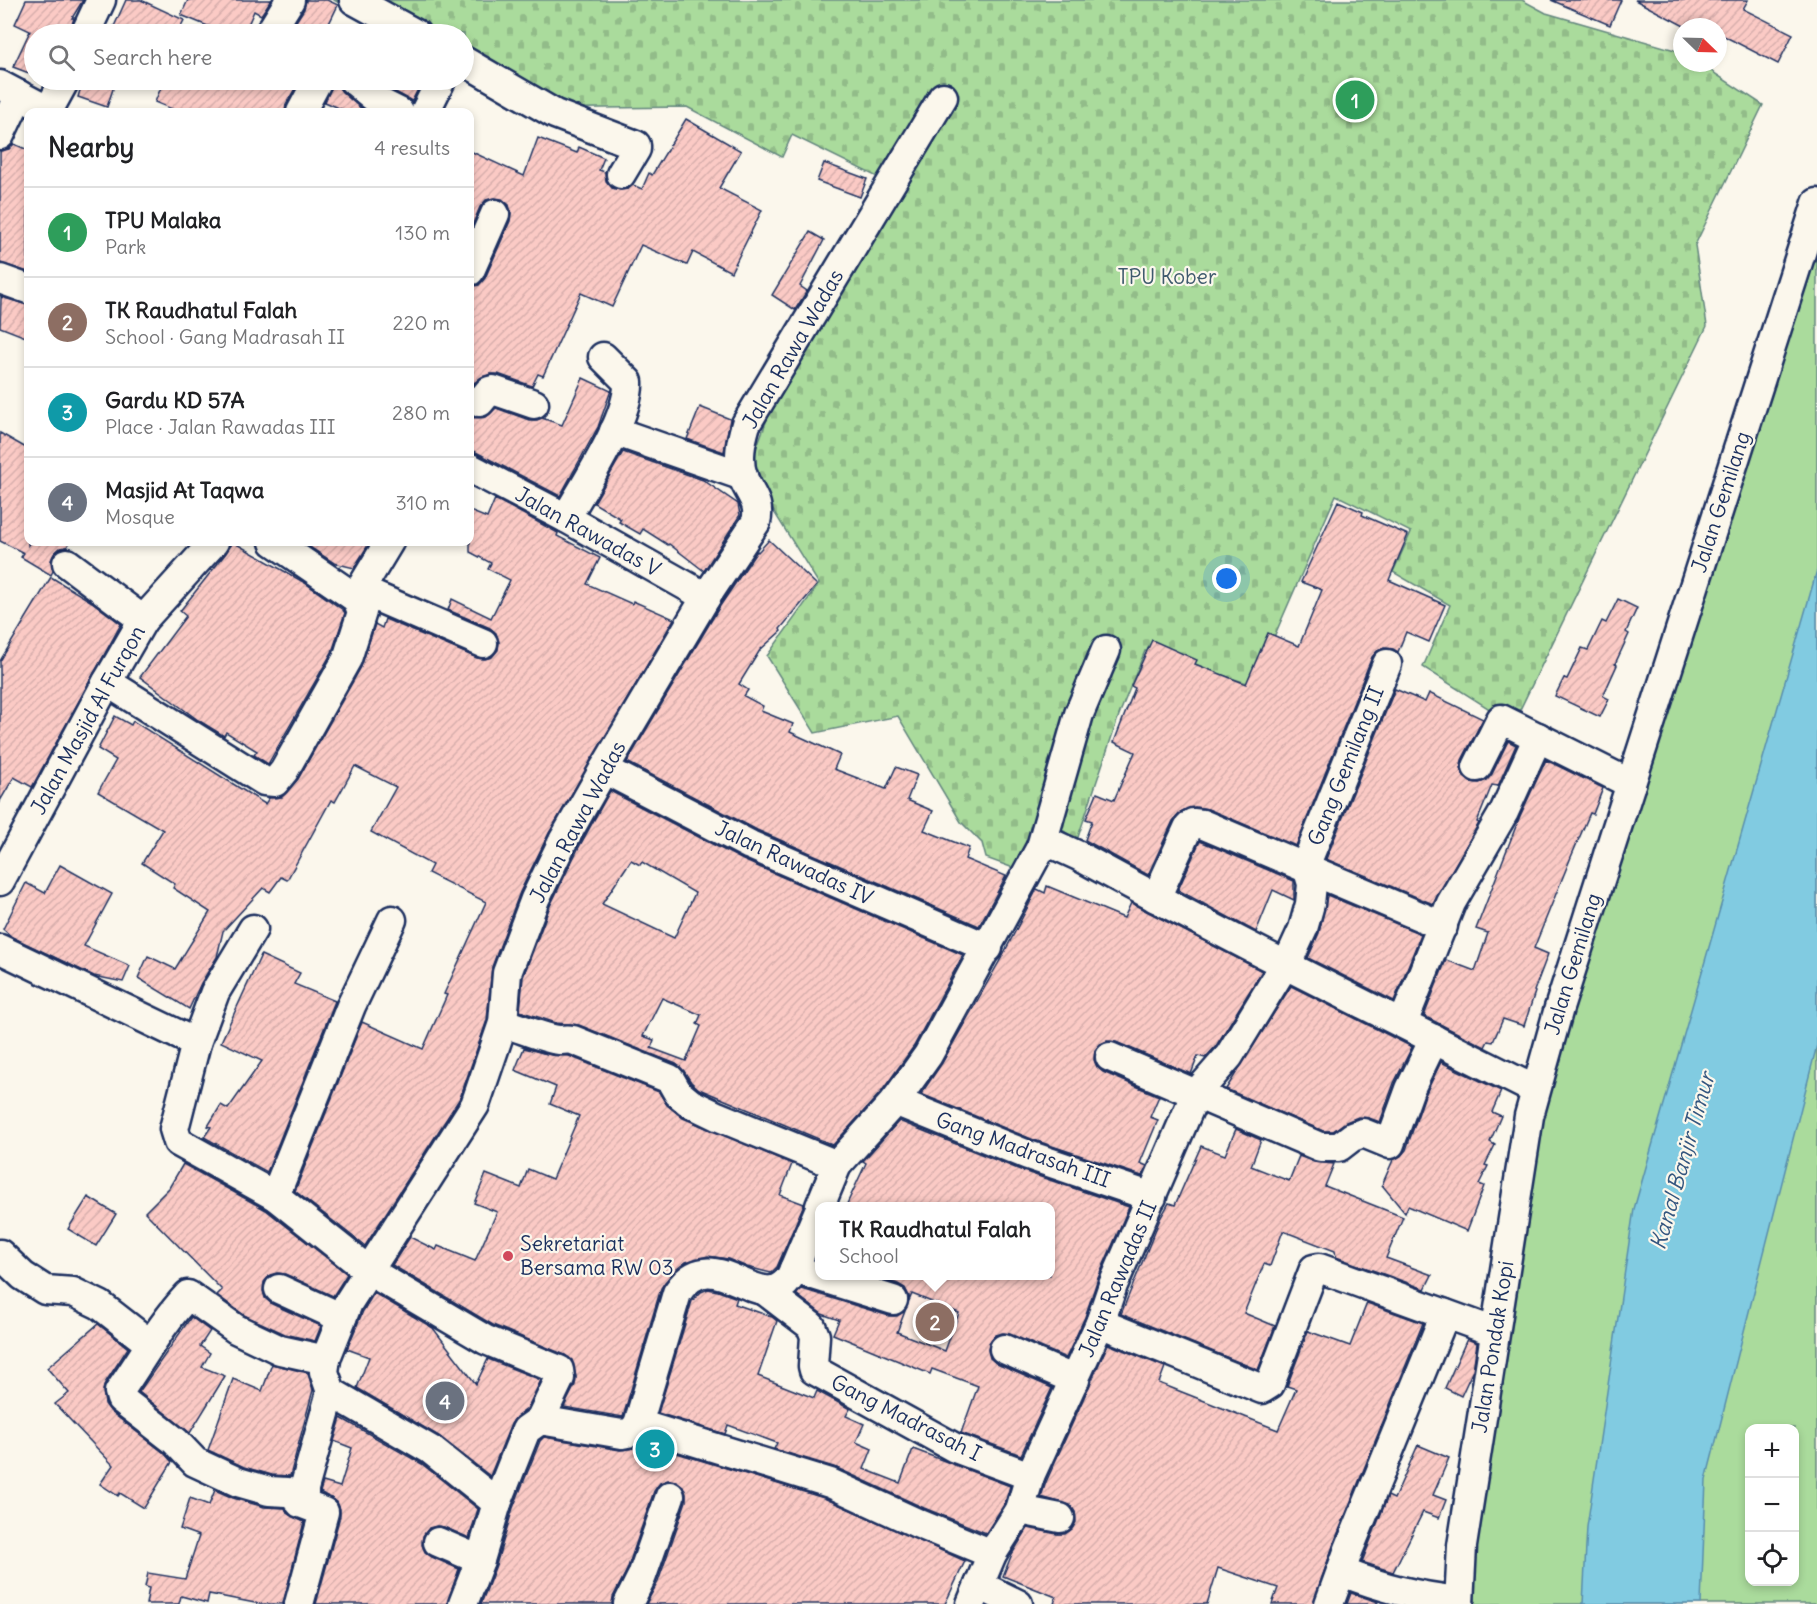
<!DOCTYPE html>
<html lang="en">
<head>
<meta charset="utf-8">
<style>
	:root { --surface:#fff; --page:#f6f6f6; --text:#202124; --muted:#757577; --line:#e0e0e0; --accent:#1a73e8 }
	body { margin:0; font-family:Delius,sans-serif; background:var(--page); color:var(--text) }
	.controls { position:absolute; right:18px; bottom:18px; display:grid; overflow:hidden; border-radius:12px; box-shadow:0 3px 9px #0003 }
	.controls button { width:54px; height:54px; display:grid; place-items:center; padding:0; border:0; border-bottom:2px solid var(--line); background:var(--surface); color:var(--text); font:30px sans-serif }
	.compass { position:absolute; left:1673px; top:18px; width:54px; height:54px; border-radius:50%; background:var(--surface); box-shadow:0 3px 9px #0003; rotate:113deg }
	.you { position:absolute; left:1227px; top:579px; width:21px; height:21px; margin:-15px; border:4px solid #fff; border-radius:50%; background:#1a73e8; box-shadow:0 0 0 9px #1a73e833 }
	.badge { display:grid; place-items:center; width:39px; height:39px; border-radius:50%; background:var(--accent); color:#fff; font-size:20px; font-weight:700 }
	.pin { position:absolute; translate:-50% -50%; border:3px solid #fff; box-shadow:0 2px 6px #0006 }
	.popup { position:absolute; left:815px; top:1202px; width:240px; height:78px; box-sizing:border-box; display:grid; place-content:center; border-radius:12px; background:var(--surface); filter:drop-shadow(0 2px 4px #0005); font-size:20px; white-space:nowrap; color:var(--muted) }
	.popup b { font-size:22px; color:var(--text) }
	.popup::after { content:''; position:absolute; left:50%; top:100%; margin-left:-12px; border:12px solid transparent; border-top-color:var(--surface) }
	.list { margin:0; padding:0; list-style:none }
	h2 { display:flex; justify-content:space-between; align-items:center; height:78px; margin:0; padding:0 24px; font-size:26px }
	h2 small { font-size:20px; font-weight:400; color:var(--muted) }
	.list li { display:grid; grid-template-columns:39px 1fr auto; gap:18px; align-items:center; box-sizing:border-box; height:90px; padding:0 24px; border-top:2px solid var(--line) }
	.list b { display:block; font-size:22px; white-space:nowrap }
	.list p { margin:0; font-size:20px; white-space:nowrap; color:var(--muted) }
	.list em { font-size:20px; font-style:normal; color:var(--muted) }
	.icon { flex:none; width:33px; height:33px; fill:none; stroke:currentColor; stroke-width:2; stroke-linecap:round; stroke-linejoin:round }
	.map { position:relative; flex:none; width:1817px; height:1604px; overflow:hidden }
	.search { position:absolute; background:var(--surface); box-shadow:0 3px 9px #0003; left:24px; top:24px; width:450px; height:66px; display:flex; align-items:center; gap:15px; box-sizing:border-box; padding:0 21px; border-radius:33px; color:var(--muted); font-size:22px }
	.panel { position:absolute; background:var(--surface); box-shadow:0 3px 9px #0003; left:24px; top:108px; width:450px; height:438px; border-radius:12px }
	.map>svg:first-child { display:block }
	.built { fill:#fbeae0 }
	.green { fill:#aadb9c; stroke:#62857d; stroke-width:1.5; fill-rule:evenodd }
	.cemetery { fill:url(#cemetery-stones); stroke:#62857d; stroke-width:1.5 }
	.water { fill:#81cbe1; stroke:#588dad; stroke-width:1.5 }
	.building { fill:url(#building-hatch); stroke:#1b2f5e; stroke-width:1.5; fill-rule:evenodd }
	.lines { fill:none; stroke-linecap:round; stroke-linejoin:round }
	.minor-casing { stroke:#1b2f5e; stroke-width:33 }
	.minor { stroke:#fbf7ec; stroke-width:28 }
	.poi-dot { fill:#d1495b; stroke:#fbf7ec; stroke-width:2 }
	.labels { text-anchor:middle; stroke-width:4.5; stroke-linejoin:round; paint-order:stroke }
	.park-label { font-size:21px; fill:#3f5a6e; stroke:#fbf7ec }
	.street-label { font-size:21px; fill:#1b2f5e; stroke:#fbf7ec }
	.poi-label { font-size:21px; fill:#1b2f5e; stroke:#fbf7ec; text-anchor:start }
	.water-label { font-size:22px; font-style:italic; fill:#34567f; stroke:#fbf7ec }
</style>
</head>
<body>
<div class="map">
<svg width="1817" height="1604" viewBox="0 0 1817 1604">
	<defs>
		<pattern id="cemetery-stones" width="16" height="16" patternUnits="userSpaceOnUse" patternTransform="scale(1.5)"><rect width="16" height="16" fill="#aadb9c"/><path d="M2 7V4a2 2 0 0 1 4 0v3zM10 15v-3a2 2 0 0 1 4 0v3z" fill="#92bc89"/></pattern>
		<pattern id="building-hatch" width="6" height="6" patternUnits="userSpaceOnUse" patternTransform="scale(1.5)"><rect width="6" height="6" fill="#fbcac5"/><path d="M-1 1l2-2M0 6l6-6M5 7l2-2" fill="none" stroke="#d7aeac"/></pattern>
	</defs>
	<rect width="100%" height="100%" fill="#fbf7ec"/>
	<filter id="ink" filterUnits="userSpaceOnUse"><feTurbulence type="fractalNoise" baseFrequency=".0167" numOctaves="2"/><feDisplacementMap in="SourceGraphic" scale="12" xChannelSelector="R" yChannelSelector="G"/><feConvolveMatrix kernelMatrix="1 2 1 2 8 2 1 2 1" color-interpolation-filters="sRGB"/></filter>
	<g filter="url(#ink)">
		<path class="built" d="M819 1257 820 1276H975L1012 1290 976 1376 800 1303 806 1286Z"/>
		<path class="green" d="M1817 202V1604H1459L1529 1116ZM1750 1428H1794V1582H1750Z"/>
		<path class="cemetery" d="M334 0H1522L1546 13 1682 52V63H1699L1763 105 1695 245 1707 326 1513 724 1423 667 1450 605 1393 572 1411 532 1336 495 1253 685 1145 651 1119 715 1077 840 1058 827 1019 870 986 858 982 843 961 822 898 716 815 733 767 656 819 584 748 470 787 366 904 190 792 135 782 157 687 107 519 109 464 76V34H393Z"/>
		<path class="water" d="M1817 570V1045L1706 1480 1701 1604H1583L1587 1527 1634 1209Z"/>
		<g class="building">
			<path d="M26 0H83L72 18H74L69 34 34 33V75L13 67 30 31 15 24Z"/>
			<path d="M126 0H141L184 20 177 34H103L105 31 111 33Z"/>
			<path d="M188 0H271L261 15 254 11 244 34H227L181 15Z"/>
			<path d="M306 0H327L338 5 324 34H297L290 31 304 9Z"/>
			<path d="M1551 0H1621L1610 25Z"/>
			<path d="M1635 0H1748L1743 9 1793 34 1778 64 1718 33V27H1686Z"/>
			<path d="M83 80H116L107 107 78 97Z"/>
			<path d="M164 80H300L286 104 285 112H179L155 102Z"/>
			<path d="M334 80H337L338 86 342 92 365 112H348L325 102Z"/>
			<path d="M378 80H408L418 89 412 101 410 100 390 89Z"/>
			<path d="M686 119 741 151 719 188 762 210 731 272 693 252 687 265 641 245 612 307 581 293 543 376 538 374 532 386 498 374H490L470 385V287L479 285 485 278 510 221 511 213 509 205 502 199 494 198 486 200 480 207 470 231V151L524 176 538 138 577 153 579 147 604 158 599 170 605 172 606 181 612 188 621 190 628 189 633 185 642 189 649 173 652 175Z"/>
			<path d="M14 144 28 150V272L0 263V151L9 149Z"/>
			<path d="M824 163 867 179 860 197 817 181Z"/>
			<path d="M810 232 824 240 800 286 807 291 795 310 772 295Z"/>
			<path d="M1 297 28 305V338L0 327Z"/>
			<path d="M583 378 611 391 610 393 598 427 560 496 470 449V418L486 417 496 408 529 420H537L542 418 562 425Z"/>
			<path d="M700 407 730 419 724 452 687 439Z"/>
			<path d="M0 433 28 449V545L30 542H70L67 547 60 548 54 554 51 560 53 571 51 575 21 557 24 553 0 541Z"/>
			<path d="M623 452 703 480 738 504 740 515 704 571 669 544 668 545 643 529 640 534 619 522 621 519 594 503Z"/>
			<path d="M495 499 558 533 557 536 600 558 587 584 632 604 633 601 674 619 549 833 520 892 492 967 487 1020 460 1098 365 1246 295 1191 362 1022 423 1049 447 995 444 994 486 902 428 873 432 865 371 832 396 787 355 766 335 802 331 800 287 880 281 877 270 892 263 888 223 931 217 957 201 983 189 1009 138 978 148 956 175 969 210 912 173 888 175 884 142 863 163 830 98 792 116 760 98 749 115 716 131 725 133 721 265 804 269 798 282 797 298 779 361 667 375 624 382 628 385 619 477 658 485 659 492 657 498 650 499 642 496 633 490 628 448 610 452 599 491 618 510 580 488 569 491 563 470 552V511L487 518Z"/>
			<path d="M1338 501 1363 512 1362 515 1408 535 1389 580 1445 605 1429 642 1406 632 1398 652 1393 649 1384 648 1377 651 1372 657 1296 846 1208 809 1195 807 1182 811 1173 821 1148 875 1085 840 1092 821 1086 819 1097 793 1114 800 1135 752 1114 742 1135 688 1131 686 1152 640 1197 660 1195 664 1246 684 1268 633 1299 646 1322 590 1301 582Z"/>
			<path d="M769 540 817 585 780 629 781 631 760 650 739 684 748 690 744 696 763 706 761 711 793 724 790 732 840 755 834 769 886 789 896 767 917 775 907 800 933 811 924 830 969 848 965 859 1006 876 979 926 757 830 627 762 720 606 757 551 758 552Z"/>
			<path d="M233 542 305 583 343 610 345 613 332 652 268 764 254 755 257 751 226 732 224 736 198 720 140 677 186 616 180 611 226 553Z"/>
			<path d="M302 542H370L354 568 334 563Z"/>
			<path d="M51 577 92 602 121 624 32 787 14 777 0 801V661Z"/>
			<path d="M1618 599 1637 608 1626 632 1629 634 1615 664 1617 665 1603 696 1609 699 1600 717 1555 696 1564 678 1567 679 1582 648 1588 650 1602 621 1606 623Z"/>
			<path d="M1395 689 1425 702 1429 693 1483 719 1462 760 1461 767 1464 777 1470 782 1479 783 1487 780 1492 774 1508 741 1516 745 1498 786 1492 785 1477 822 1479 823 1433 904 1326 859Z"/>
			<path d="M1546 760 1603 788 1593 814 1590 813 1571 857 1534 948 1548 954 1534 991 1535 992 1524 1026 1503 1019 1493 1042 1488 1041 1485 1047 1424 1016 1446 960 1475 971 1488 933 1476 929 1520 816Z"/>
			<path d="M610 791 743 860 963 955 914 1046 882 1091 833 1145 699 1089 691 1082 684 1071 676 1064 579 1025 556 1023 520 1011 523 977 550 906 578 849ZM631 860 640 865 642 862 695 893 674 938 602 904ZM662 998 701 1015 697 1024 701 1026 686 1061 651 1048 654 1040 643 1036Z"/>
			<path d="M1200 841 1294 881V900L1273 890 1256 932 1178 890Z"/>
			<path d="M60 865 112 894 84 946 130 966 123 982 94 976 12 937 3 929 26 883 45 893Z"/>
			<path d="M1047 886 1124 918 1131 903 1262 971 1216 1046 1205 1058 1198 1056 1191 1074 1116 1042 1107 1041 1100 1044 1095 1050 1094 1060 1097 1067 1103 1072 1159 1096 1150 1117 1158 1120 1140 1163 1147 1166 1142 1176 1034 1140 921 1094 942 1063 1003 955 1037 889 1045 893Z"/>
			<path d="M1327 895 1421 934 1394 1001 1308 958 1319 933Z"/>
			<path d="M261 955 300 973 294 984 335 1001 267 1172 204 1137 211 1127 208 1126 221 1105 228 1109 262 1061 221 1042Z"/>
			<path d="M1291 986 1412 1047 1394 1083 1380 1122 1369 1118 1358 1117 1346 1122 1333 1131H1323L1226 1089Z"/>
			<path d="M524 1048 551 1055 569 1056 659 1092 667 1105 683 1118 792 1164 780 1195 804 1204 777 1267 771 1273 747 1267 728 1259 708 1256 686 1262 665 1282 661 1288 623 1417 564 1407 575 1385 576 1377 572 1360 565 1355 493 1325 392 1265 410 1237 436 1250 438 1246 475 1261 497 1212 474 1203 486 1174 521 1188 528 1169 552 1179 579 1116 550 1104 556 1087 515 1070Z"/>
			<path d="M1441 1062 1501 1091 1492 1112 1501 1116 1490 1142 1495 1145 1485 1165 1488 1166 1479 1184 1484 1186 1467 1231 1408 1206 1405 1213 1382 1185 1393 1160 1401 1156 1406 1150 1425 1095Z"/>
			<path d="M899 1121 1023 1171 1129 1207 1098 1278 1085 1317 1066 1358 1010 1334 1003 1333 995 1335 989 1343 988 1350 990 1358 997 1364 1052 1388 1021 1455 961 1433 978 1386 932 1369 930 1374 833 1334 839 1320 822 1314 796 1294 802 1289 889 1316H897L905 1311 897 1332 945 1351 959 1313 912 1294 909 1301V1296L905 1288 898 1284 870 1275H1050V1206H846L866 1163 863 1161Z"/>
			<path d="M1236 1129 1261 1140 1251 1166 1289 1181 1299 1156 1314 1162 1334 1164 1325 1186 1403 1217 1386 1258 1432 1275 1425 1289 1336 1257 1335 1251 1283 1231 1270 1266 1264 1264 1244 1313 1275 1326 1258 1370 1121 1314 1160 1219 1169 1203 1175 1205 1201 1146 1225 1155Z"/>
			<path d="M183 1164 266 1210 347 1274 333 1296 285 1274 277 1273 270 1275 264 1282 263 1291 265 1298 272 1304 321 1326 315 1341 285 1334 244 1315 217 1295 222 1290 145 1212 169 1188Z"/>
			<path d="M88 1197 116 1214 96 1246 68 1229Z"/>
			<path d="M708 1289 718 1291 737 1298 735 1304 772 1317 777 1321 758 1376 814 1398 817 1391 850 1409 846 1416 864 1424 856 1442 872 1449 864 1469 900 1483 913 1449 1010 1486 1005 1503 986 1533 924 1508 837 1468 774 1449 777 1443 728 1425 725 1434 658 1413 692 1301 701 1292Z"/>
			<path d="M374 1293 433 1328 476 1384 488 1359 541 1380 527 1409 516 1417 511 1424 490 1476 439 1436 357 1388 369 1357 347 1349 363 1311Z"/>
			<path d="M1367 1303 1423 1323 1334 1543 1313 1604H1272L1278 1588 1218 1568 1207 1604H1054L1056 1597 1003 1576 1012 1554 1028 1528 1057 1534H1065L1072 1529 1076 1522 1075 1512 1070 1505 1041 1497 1046 1482 1108 1344 1165 1367 1159 1383 1278 1430 1296 1389 1287 1386 1308 1331 1350 1346Z"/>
			<path d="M191 1317 210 1331 200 1346 210 1353 202 1367 225 1376 190 1433 139 1392Z"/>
			<path d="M98 1324 128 1348 105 1383 103 1390 105 1404 111 1412 164 1453 172 1462 144 1508 120 1493 118 1496 100 1484 113 1465 55 1404 69 1393 47 1368Z"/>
			<path d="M1467 1339 1477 1343 1473 1370 1461 1396 1445 1388Z"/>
			<path d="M272 1364 308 1373 313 1390 290 1476 272 1475 244 1467 208 1450 233 1379 262 1391Z"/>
			<path d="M341 1418 422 1464 478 1509 469 1538 444 1527 437 1526 429 1528 423 1536 422 1545 425 1552 432 1557 459 1569 447 1604H316L340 1516V1509L337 1502 320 1492 323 1482 340 1487 352 1448 334 1441Z"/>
			<path d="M544 1437 620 1450 635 1448 644 1443 824 1498 965 1561 945 1604H646L658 1582 686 1501V1494L683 1486 676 1481 668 1480 660 1483 654 1491 627 1570 613 1597 612 1604H481L496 1565 513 1508 540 1441Z"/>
			<path d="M1418 1445 1449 1458 1433 1495 1446 1500 1439 1518 1423 1512 1393 1572 1362 1562 1388 1496 1394 1499Z"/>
			<path d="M215 1490 233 1498 264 1507 285 1508 288 1514 304 1522 283 1604H260L209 1594 207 1603 181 1596 179 1604H146L149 1588 145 1587 148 1573 185 1579 199 1536 180 1529 190 1498 209 1505Z"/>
			<path d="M1351 1593 1378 1602 1376 1604H1347Z"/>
		</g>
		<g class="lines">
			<g class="minor-casing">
				<g id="minor">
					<path d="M354 0 416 34"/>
					<path d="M85 34 101 0"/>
					<path d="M269 34 290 0"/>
					<path d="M464 61 555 114 636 145V149L621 174"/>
					<path d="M353 80 381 103 399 112"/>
					<path d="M0 85 51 112"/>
					<path d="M48 111 65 80"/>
					<path d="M301 112 318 80"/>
					<path d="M425 112 441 80"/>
					<path d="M0 135 19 95"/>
					<path d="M470 271 495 214"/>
					<path d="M0 279 28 289"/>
					<path d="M470 401 480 402 489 391 493 390 534 404"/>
					<path d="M614 431 743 476"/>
					<path d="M470 468 566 518 706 597"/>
					<path d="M566 518C584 486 630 417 628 382L603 357"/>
					<path d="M274 542 357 599"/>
					<path d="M67 563 143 620"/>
					<path d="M360 590 483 643"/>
					<path d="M107 682 264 781 275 782 284 771 347 659 362 612 357 599 360 590 389 542"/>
					<path d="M1477 767 1501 719 1631 784"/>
					<path d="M604 769 750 845 988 948"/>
					<path d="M1041 847 1079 714 1106 650"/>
					<path d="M0 881 107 682 143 620 214 542"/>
					<path d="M1156 898 1188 828 1193 823 1202 824 1443 926"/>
					<path d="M253 929 215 992 196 1043 174 1129 178 1142 275 1196 369 1271 486 1340 559 1370 560 1378 540 1420"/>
					<path d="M0 949 196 1043"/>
					<path d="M503 1023C519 1027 544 1039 559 1040 564 1040 567 1039 573 1040L670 1079 678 1093 690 1103 717 1116 837 1165"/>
					<path d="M1403 1023 1451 903 1504 812 1538 737"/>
					<path d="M1110 1057 1320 1147H1339L1352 1137 1363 1133 1390 1144 1410 1089 1434 1039"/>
					<path d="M895 1101 1028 1155 1152 1197"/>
					<path d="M275 1196 351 1006 392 920"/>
					<path d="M820 1206 837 1165 895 1101 928 1055 1041 847 1055 845 1079 856C1229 939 1382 1013 1535 1090"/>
					<path d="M0 1254 23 1276 45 1290 73 1292 100 1305 150 1344"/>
					<path d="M794 1269 893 1300"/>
					<path d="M279 1289 342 1318"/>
					<path d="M764 1290 811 1326 815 1336 813 1366 814 1370 955 1448 1030 1476"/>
					<path d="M1100 1323 1262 1389 1270 1384 1314 1269 1319 1268 1495 1332"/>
					<path d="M1004 1349 1075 1380"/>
					<path d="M638 1424 830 1483 917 1523 992 1554"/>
					<path d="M304 1493 269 1491 238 1482 195 1462 175 1441 121 1399 119 1392C142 1359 161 1324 188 1295L236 1329 280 1350 326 1360"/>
					<path d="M497 1503 526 1430 540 1420 622 1434 632 1432 638 1424 677 1293C715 1235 761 1323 791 1276L820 1208"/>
					<path d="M1020 1510 1060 1518"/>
					<path d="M438 1542 480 1560"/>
					<path d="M1342 1572C1383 1588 1415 1596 1459 1601"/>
					<path d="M979 1585 1018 1604"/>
					<path d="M299 1604 324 1512 300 1503 331 1392"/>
					<path d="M463 1604 480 1560 497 1503 431 1450 331 1392 324 1372 326 1358 348 1303 475 1105 503 1023 507 973 535 899 563 841 604 769 706 597 756 522C761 502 749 494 743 477 737 459 741 441 746 424L943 97"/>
					<path d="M628 1604 642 1576 670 1496"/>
					<path d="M971 1604 992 1554 1020 1510 1030 1476 1100 1323 1113 1285 1195 1095 1229 1056 1292 953 1303 929 1310 904 1312 884 1306 864 1387 664"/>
					<path d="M1329 1604 1349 1549 1445 1314"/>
					<path d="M1459 1604 1462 1546 1529 1116 1559 1008 1817 203"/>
				</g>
			</g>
			<use href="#minor" class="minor"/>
		</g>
	</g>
	<circle class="poi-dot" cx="508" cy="1256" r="6"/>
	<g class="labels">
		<g class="park-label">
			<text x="1167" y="284">TPU Kober</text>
		</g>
		<g class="street-label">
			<text transform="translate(793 349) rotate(-60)" y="7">Jalan Rawa Wadas</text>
			<text transform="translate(1721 502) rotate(-72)" y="7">Jalan Gemilang</text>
			<text transform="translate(588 532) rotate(29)" y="7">Jalan Rawadas V</text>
			<text transform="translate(88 720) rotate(-61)" y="7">Jalan Masjid Al Furqon</text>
			<text transform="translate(1346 766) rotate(-68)" y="7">Gang Gemilang II</text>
			<text transform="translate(578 822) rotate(-62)" y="7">Jalan Rawa Wadas</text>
			<text transform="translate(794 863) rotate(25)" y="7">Jalan Rawadas IV</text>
			<text transform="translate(1573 964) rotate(-73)" y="7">Jalan Gemilang</text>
			<text transform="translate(1023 1150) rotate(20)" y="7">Gang Madrasah III</text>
			<text transform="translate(1118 1279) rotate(-67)" y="7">Jalan Rawadas II</text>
			<text transform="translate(1493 1347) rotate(-81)" y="7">Jalan Pondak Kopi</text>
			<text transform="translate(906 1418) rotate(27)" y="7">Gang Madrasah I</text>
		</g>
		<g class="poi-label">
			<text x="520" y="1251">Sekretariat<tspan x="520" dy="24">Bersama RW 03</tspan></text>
		</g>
		<g class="water-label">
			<text transform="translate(1682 1161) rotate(-74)" y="8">Kanal Banjir Timur</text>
		</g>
	</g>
</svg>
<div class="controls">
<button>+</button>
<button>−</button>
<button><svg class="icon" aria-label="locate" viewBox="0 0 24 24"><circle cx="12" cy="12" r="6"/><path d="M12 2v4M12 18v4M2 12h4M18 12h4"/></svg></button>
</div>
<svg class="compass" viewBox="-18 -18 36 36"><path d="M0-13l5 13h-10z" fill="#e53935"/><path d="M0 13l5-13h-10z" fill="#757577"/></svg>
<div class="you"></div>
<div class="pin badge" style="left:1355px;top:100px;background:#2e9e5b">1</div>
<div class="pin badge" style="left:935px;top:1322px;background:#8d6e63">2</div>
<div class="popup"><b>TK Raudhatul Falah</b>School</div>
<div class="pin badge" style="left:655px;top:1449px;background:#0f9aa8">3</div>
<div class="pin badge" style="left:445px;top:1401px;background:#6b7280">4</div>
<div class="search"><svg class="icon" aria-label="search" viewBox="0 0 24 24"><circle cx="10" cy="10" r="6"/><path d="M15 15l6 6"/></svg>Search here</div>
<section class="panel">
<h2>Nearby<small>4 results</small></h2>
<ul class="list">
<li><span class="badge" style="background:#2e9e5b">1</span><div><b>TPU Malaka</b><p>Park</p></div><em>130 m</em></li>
<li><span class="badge" style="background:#8d6e63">2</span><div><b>TK Raudhatul Falah</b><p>School · Gang Madrasah II</p></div><em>220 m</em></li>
<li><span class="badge" style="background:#0f9aa8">3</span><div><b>Gardu KD 57A</b><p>Place · Jalan Rawadas III</p></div><em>280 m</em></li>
<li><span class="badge" style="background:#6b7280">4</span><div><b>Masjid At Taqwa</b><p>Mosque</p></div><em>310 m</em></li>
</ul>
</section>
</div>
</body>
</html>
